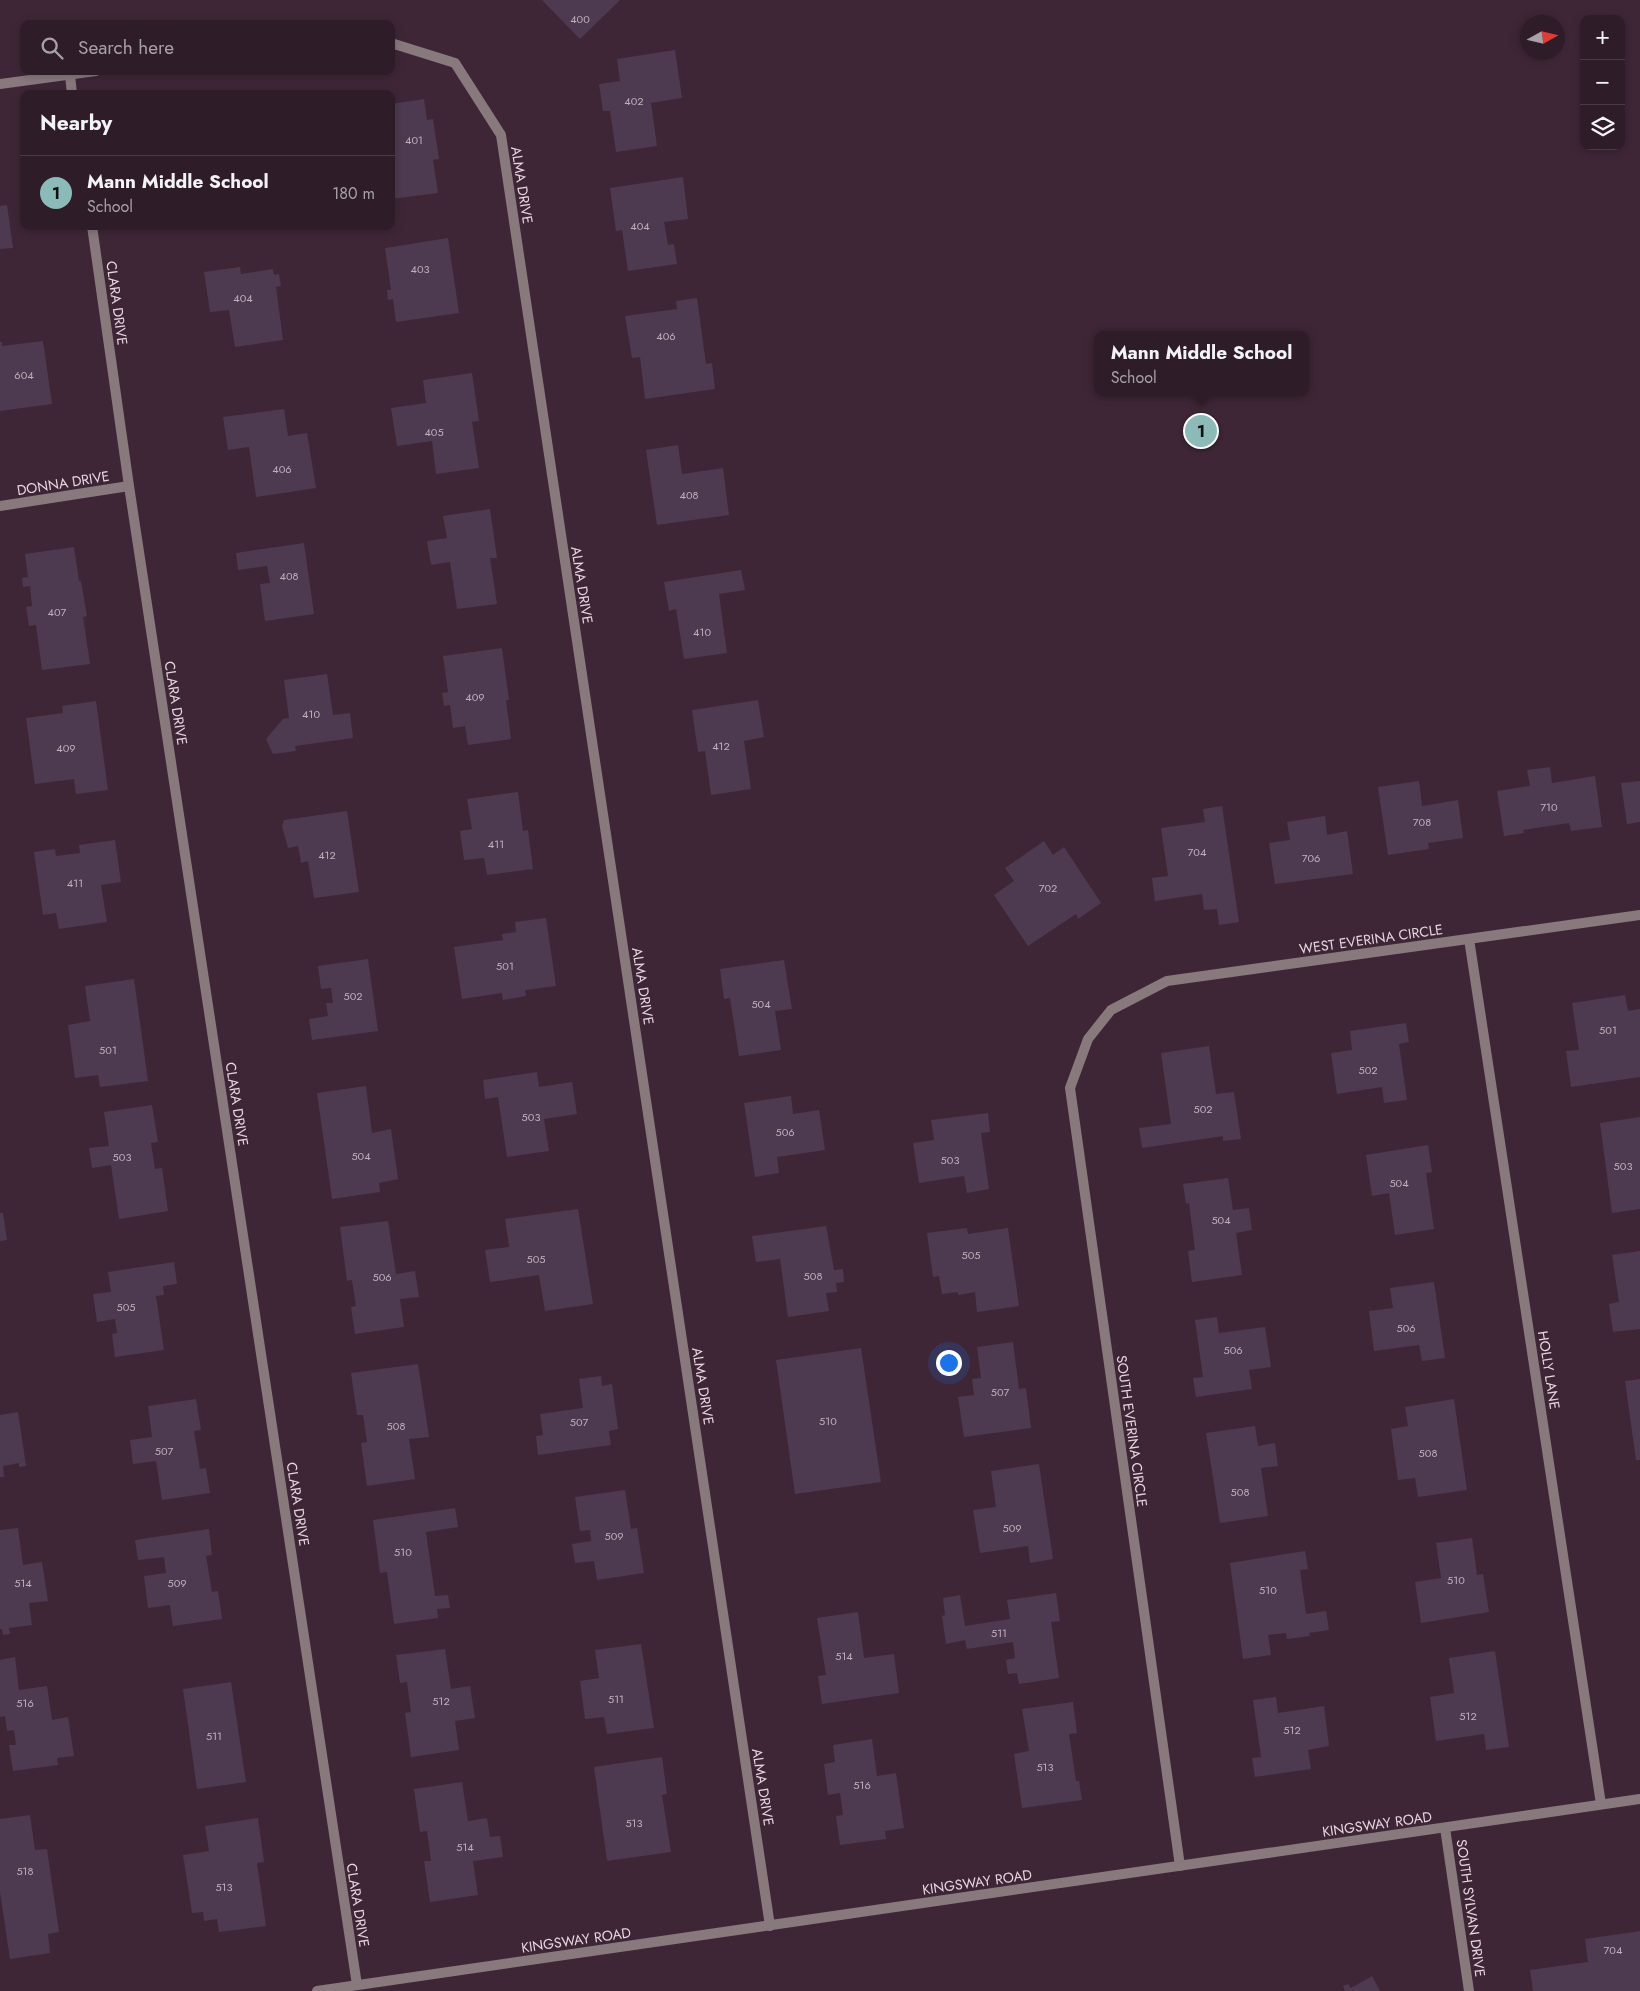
<!DOCTYPE html>
<html lang="en">
<head>
<meta charset="utf-8">
<style>
	:root { --surface:#2e1c28; --page:#362530; --text:#f1f3f6; --muted:#a7a1a8; --line:#493a45; --accent:#8bbbb9 }
	body { margin:0; font-family:Jost,sans-serif; background:var(--page); color:var(--text) }
	.controls { position:absolute; right:15px; top:15px; display:grid; overflow:hidden; border-radius:10px; box-shadow:0 2px 8px #0003 }
	.controls button { width:45px; height:45px; display:grid; place-items:center; padding:0; border:0; border-bottom:1px solid var(--line); background:var(--surface); color:var(--text); font:25px sans-serif }
	.compass { position:absolute; left:1520px; top:15px; width:45px; height:45px; border-radius:50%; background:var(--surface); box-shadow:0 2px 8px #0003; rotate:82deg }
	.you { position:absolute; left:948px; top:1362px; width:18px; height:18px; margin:-12px; border:4px solid #fff; border-radius:50%; background:#1a73e8; box-shadow:0 0 0 8px #1a73e833 }
	.badge { display:grid; place-items:center; width:32px; height:32px; border-radius:50%; background:var(--accent); color:#111; font-size:16px; font-weight:700 }
	.pin { position:absolute; translate:-50% -50%; border:2px solid #fff; box-shadow:0 1px 5px #0006 }
	.popup { position:absolute; left:1094px; top:331px; width:215px; height:65px; box-sizing:border-box; display:grid; place-content:center; border-radius:10px; background:var(--surface); filter:drop-shadow(0 1px 4px #0005); font-size:16px; white-space:nowrap; color:var(--muted) }
	.popup b { font-size:19px; color:var(--text) }
	.popup::after { content:''; position:absolute; left:50%; top:100%; margin-left:-10px; border:10px solid transparent; border-top-color:var(--surface) }
	.list { margin:0; padding:0; list-style:none }
	h2 { display:flex; justify-content:space-between; align-items:center; height:65px; margin:0; padding:0 20px; font-size:21px }
	h2 small { font-size:16px; font-weight:400; color:var(--muted) }
	.list li { display:grid; grid-template-columns:32px 1fr auto; gap:15px; align-items:center; box-sizing:border-box; height:75px; padding:0 20px; border-top:1px solid var(--line) }
	.list b { display:block; font-size:19px; white-space:nowrap }
	.list p { margin:0; font-size:16px; white-space:nowrap; color:var(--muted) }
	.list em { font-size:16px; font-style:normal; color:var(--muted) }
	.icon { flex:none; width:28px; height:28px; fill:none; stroke:currentColor; stroke-width:2; stroke-linecap:round; stroke-linejoin:round }
	.map { position:relative; flex:none; width:1640px; height:1991px; overflow:hidden }
	.search { position:absolute; background:var(--surface); box-shadow:0 2px 8px #0003; left:20px; top:20px; width:375px; height:55px; display:flex; align-items:center; gap:12px; box-sizing:border-box; padding:0 18px; border-radius:10px; color:var(--muted); font-size:19px }
	.panel { position:absolute; background:var(--surface); box-shadow:0 2px 8px #0003; left:20px; top:90px; width:375px; height:140px; border-radius:10px }
	.map>svg:first-child { display:block }
	.building { fill:#4d3a50 }
	.lines { fill:none; stroke-linecap:round; stroke-linejoin:round }
	.minor { stroke:#88797d; stroke-width:10 }
	.tertiary { stroke:#88797d; stroke-width:10 }
	.labels { text-anchor:middle; stroke-width:4.5; stroke-linejoin:round; paint-order:stroke }
	.number-label { font-size:11px; fill:#c0afbc }
	.street-label { font-size:14px; fill:#e6d6e0; stroke:#3e2636 }
</style>
</head>
<body>
<div class="map">
<svg width="1640" height="1991" viewBox="0 0 1640 1991">
	<rect width="100%" height="100%" fill="#3e2636"/>
	<g class="building">
		<path d="M542 0H620L580 39Z"/>
		<path d="M675 50 682 98 651 103 657 146 616 152 610 111H603L599 84 620 81 617 59Z"/>
		<path d="M424 99 427 120 433 119 439 159 433 160 438 193 391 199V104Z"/>
		<path d="M683 177 688 219 664 222 668 245 674 244 677 264 628 271 622 230 616 231 610 188Z"/>
		<path d="M7 205 13 248 0 249V206Z"/>
		<path d="M448 238 459 313 396 322 393 299 388 300 387 290H391L385 248Z"/>
		<path d="M240 267 241 274 273 269 274 275 279 274 281 286 276 287 283 340 235 347 229 310 210 312 204 272Z"/>
		<path d="M697 298 706 364 712 363 715 389 645 399 640 357 632 358 625 316 677 309 676 301Z"/>
		<path d="M43 341 52 404 0 411V342H2V346Z"/>
		<path d="M472 373 479 421 472 422 479 468 436 474 432 441 397 446 391 408 426 403 423 380Z"/>
		<path d="M284 409 288 436 307 433 316 488 256 497 249 447 228 450 223 417Z"/>
		<path d="M678 445 682 474 723 468 729 515 657 525 646 450Z"/>
		<path d="M490 509 497 558H490L497 604 457 609 450 562 431 565 427 541 447 538 443 516Z"/>
		<path d="M304 543 314 614 265 621 260 584 270 583 267 566 238 570 236 553Z"/>
		<path d="M74 547 79 581H81L87 616 83 617 90 664 42 670 36 625 29 626 26 607 32 606 30 586 23 587 22 578 28 577 25 554Z"/>
		<path d="M741 570 745 590 719 594 727 653 684 659 676 609 669 611 664 582Z"/>
		<path d="M502 648 509 700H506L511 739 468 745 465 726 453 728 450 705 444 706 442 693 448 692 443 656Z"/>
		<path d="M327 674 333 715 350 713 353 738 295 746 296 751 273 754 266 739 283 719 289 718 284 680Z"/>
		<path d="M758 700 764 737 744 741 751 789 711 795 705 751 698 752 692 710Z"/>
		<path d="M96 701 108 790 76 794 74 779 35 784 26 718 63 713 62 706Z"/>
		<path d="M1550 767 1552 783 1595 776 1602 827 1571 831 1569 823 1523 830 1524 833 1504 836 1497 791 1530 786 1527 770Z"/>
		<path d="M1419 781 1422 806 1458 800 1463 838 1428 843 1429 849 1388 855 1378 787Z"/>
		<path d="M1640 781V822L1627 824 1621 783Z"/>
		<path d="M518 792 523 831 528 830 533 869 487 875 484 858 464 860 460 831 472 829 467 799Z"/>
		<path d="M1222 806 1239 922 1219 925 1217 909 1204 910 1202 894 1155 901 1152 878 1168 876 1161 828 1205 822 1203 809Z"/>
		<path d="M347 811 359 892 314 898 308 861 301 863 298 846 288 848 282 826 284 820Z"/>
		<path d="M1325 816 1327 835 1347 831 1353 874 1275 884 1269 843 1290 840 1287 822Z"/>
		<path d="M115 840 121 882 101 885 107 922 59 929 56 913 43 915 34 852 55 849 56 856 80 853 79 845Z"/>
		<path d="M1044 841 1053 855 1064 847 1101 903 1078 919 1076 914 1028 946 994 895 1014 881 1005 868Z"/>
		<path d="M546 918 556 986 525 990 526 996 503 1000 502 993 462 999 454 947 503 940 502 934 516 932 515 922Z"/>
		<path d="M368 959 378 1031 312 1040 309 1019 328 1016 326 1003H333L331 988 321 989 318 966Z"/>
		<path d="M784 960 792 1009 775 1011 781 1050 739 1056 730 998 724 999 720 969Z"/>
		<path d="M134 979 148 1081 100 1087 98 1075 75 1078 68 1025 90 1021 85 986Z"/>
		<path d="M1625 995 1628 1011 1640 1009V1077L1571 1087 1566 1051 1579 1050 1572 1003Z"/>
		<path d="M1406 1023 1409 1042 1399 1044 1407 1100 1384 1103 1382 1087 1337 1094 1331 1053 1352 1050 1350 1031Z"/>
		<path d="M1209 1046 1216 1094 1234 1092 1241 1139 1223 1141V1136L1142 1148 1139 1128 1171 1124 1161 1053Z"/>
		<path d="M537 1072 539 1087 572 1082 577 1114 544 1119 549 1151 507 1157 498 1097 485 1099 483 1080Z"/>
		<path d="M366 1086 372 1133 391 1129 398 1179 379 1183 380 1192 332 1199 317 1093Z"/>
		<path d="M791 1096 793 1114 819 1110 825 1150 777 1157 779 1173 755 1177 744 1103Z"/>
		<path d="M152 1105 158 1142 151 1143 155 1169 162 1168 168 1211 119 1219 111 1165 92 1168 89 1148 109 1146 104 1112Z"/>
		<path d="M988 1113 990 1132 981 1133 989 1189 967 1193 964 1176 919 1183 913 1143 934 1140 931 1120Z"/>
		<path d="M1640 1117V1209L1612 1213 1600 1123Z"/>
		<path d="M1428 1145 1432 1172 1426 1173 1434 1229 1395 1235 1389 1193 1372 1196 1366 1155Z"/>
		<path d="M1228 1178 1233 1210 1249 1208 1252 1230 1236 1233 1242 1275 1192 1282 1188 1251 1195 1250 1189 1203 1186 1204 1183 1184Z"/>
		<path d="M578 1209 593 1304 545 1311 539 1275 490 1282 485 1250 509 1247 505 1219Z"/>
		<path d="M0 1213H3L7 1240 0 1241Z"/>
		<path d="M388 1221 396 1274 415 1271 419 1297 400 1299 404 1327 355 1334 351 1307 356 1306 352 1280 347 1281 340 1227Z"/>
		<path d="M826 1226 834 1270 843 1269 844 1282 836 1283 837 1292 826 1293 829 1311 788 1317 780 1259 756 1262 752 1236Z"/>
		<path d="M967 1228 968 1234 1008 1228 1019 1306 977 1312 975 1292 958 1295V1292L942 1294 939 1276 933 1277 927 1233Z"/>
		<path d="M1640 1251V1329L1613 1332 1609 1304 1619 1302 1612 1255Z"/>
		<path d="M174 1262 177 1284 163 1286 164 1295 156 1296 164 1350 115 1357 112 1334 117 1333 115 1319 97 1322 93 1294 111 1292 108 1272Z"/>
		<path d="M1434 1282 1445 1358 1422 1361 1419 1345 1374 1351 1369 1311 1393 1308 1390 1288Z"/>
		<path d="M1217 1317 1219 1333 1265 1327 1271 1367 1249 1370 1252 1389 1196 1397 1193 1378 1203 1377 1195 1320Z"/>
		<path d="M1013 1342 1019 1389 1026 1388 1031 1428 964 1437 958 1397 974 1395 972 1379 981 1378 977 1347Z"/>
		<path d="M861 1348 881 1482 795 1494 776 1360Z"/>
		<path d="M418 1364 429 1437 409 1439 415 1479 367 1486 361 1443 367 1442 363 1415H357L351 1373Z"/>
		<path d="M601 1376 602 1386 612 1384 618 1429 609 1431 611 1445 538 1455 536 1436 543 1435 540 1414 583 1408 579 1379Z"/>
		<path d="M1640 1379V1460H1636L1625 1381Z"/>
		<path d="M196 1399 201 1430 194 1431 200 1469 206 1468 210 1493 162 1500 156 1461 133 1464 130 1440 152 1437 148 1406Z"/>
		<path d="M1454 1399 1467 1490 1418 1497 1415 1478 1398 1480 1391 1429 1408 1426 1405 1407Z"/>
		<path d="M18 1412 26 1466 19 1467V1463L3 1466 4 1477H0V1415Z"/>
		<path d="M1255 1426 1258 1446 1275 1443 1278 1466 1261 1468 1268 1516 1220 1523 1206 1433Z"/>
		<path d="M1039 1464 1053 1559 1030 1563 1028 1546 980 1553 973 1510 996 1507 991 1471Z"/>
		<path d="M625 1490 631 1529 637 1528 644 1573 597 1580 594 1561 575 1563 572 1544 591 1541 590 1530 580 1531 575 1497Z"/>
		<path d="M455 1508 458 1527 426 1532 435 1596 448 1595 450 1608 437 1609 438 1618 394 1624 387 1572 380 1573 373 1520Z"/>
		<path d="M18 1528 23 1565 42 1562 48 1601 29 1603 32 1625 9 1628 10 1634 3 1635 2 1629H0V1530Z"/>
		<path d="M209 1529 212 1555 206 1556 212 1592 218 1591 222 1619 173 1626 170 1605 148 1608 144 1576 166 1573 164 1557 138 1560 135 1540Z"/>
		<path d="M1472 1538 1477 1575 1483 1574 1489 1612 1421 1623 1415 1582 1441 1578 1436 1543Z"/>
		<path d="M1305 1551 1308 1569 1300 1570 1306 1614 1326 1611 1329 1630 1309 1633 1310 1636 1287 1639 1286 1633 1268 1635 1271 1655 1243 1659 1230 1563Z"/>
		<path d="M1056 1593 1060 1621 1051 1622 1059 1678 1019 1684 1017 1673 1008 1674 1006 1660 1015 1658 1013 1642 967 1649 965 1640 946 1644 942 1616 945 1615 943 1598 960 1595 965 1626 1010 1619 1007 1600Z"/>
		<path d="M858 1612 864 1658 894 1654 899 1693 822 1704 818 1676 826 1675 817 1618Z"/>
		<path d="M641 1644 654 1728 607 1734 604 1717 585 1719 580 1681 599 1678 595 1650Z"/>
		<path d="M445 1649 451 1689 470 1686 475 1718 455 1721 459 1750 411 1757 405 1713 411 1712 407 1682 400 1683 396 1655Z"/>
		<path d="M1495 1651 1509 1747 1486 1750 1484 1734 1436 1741 1430 1697 1454 1693 1449 1658Z"/>
		<path d="M15 1657 19 1690 47 1686 52 1720 68 1717 74 1756 57 1758 58 1765 13 1771 9 1745H16L14 1730 7 1731 5 1716 0 1717V1660Z"/>
		<path d="M231 1682 246 1782 197 1789 183 1689Z"/>
		<path d="M1276 1697 1278 1713 1324 1706 1329 1746 1308 1750 1311 1769 1255 1777 1252 1758 1261 1757 1253 1700Z"/>
		<path d="M1073 1702 1077 1733 1069 1734 1076 1781H1079L1082 1800 1022 1808 1014 1754 1029 1751 1022 1709Z"/>
		<path d="M872 1739 877 1776 896 1773 904 1828 885 1831 886 1839 840 1845 836 1816 843 1815 840 1793 828 1795 824 1764 835 1762 833 1745Z"/>
		<path d="M662 1757 667 1794 662 1795 671 1852 607 1861 594 1767Z"/>
		<path d="M462 1782 468 1821 487 1818 490 1837 500 1836 503 1857 473 1861 478 1895 430 1902 424 1861H431L427 1831 420 1832 414 1789Z"/>
		<path d="M30 1815 35 1850 47 1849 59 1932 48 1934 50 1953 10 1959 0 1892V1819Z"/>
		<path d="M258 1818 264 1862 257 1863 266 1926 219 1932 217 1919 204 1921 203 1912 192 1913 183 1855 209 1851 205 1826Z"/>
		<path d="M1640 1931V1991H1533L1530 1970 1588 1962 1585 1939Z"/>
		<path d="M1372 1976 1380 1991H1345L1343 1986 1348 1984 1351 1988Z"/>
	</g>
	<g class="lines">
		<g class="minor">
			<path d="M391 43 455 63 501 135 770 1926"/>
			<path d="M70 75 72 94"/>
			<path d="M0 84 96 71"/>
			<path d="M92 226 129 486 357 1985"/>
			<path d="M0 506 129 486"/>
			<path d="M1469 939 1601 1804"/>
			<path d="M1445 1828 1469 1991"/>
			<path d="M1180 1866 1070 1088 1088 1039 1111 1010 1167 981 1640 915"/>
		</g>
		<path class="tertiary" d="M317 1991 1640 1799"/>
	</g>
	<g class="labels">
		<g class="number-label">
			<text x="580" y="23">400</text>
			<text x="634" y="105">402</text>
			<text x="414" y="144">401</text>
			<text x="640" y="230">404</text>
			<text x="420" y="273">403</text>
			<text x="243" y="302">404</text>
			<text x="666" y="340">406</text>
			<text x="24" y="379">604</text>
			<text x="434" y="436">405</text>
			<text x="282" y="473">406</text>
			<text x="689" y="499">408</text>
			<text x="289" y="580">408</text>
			<text x="57" y="616">407</text>
			<text x="702" y="636">410</text>
			<text x="475" y="701">409</text>
			<text x="311" y="718">410</text>
			<text x="721" y="750">412</text>
			<text x="66" y="752">409</text>
			<text x="1549" y="811">710</text>
			<text x="1422" y="826">708</text>
			<text x="496" y="848">411</text>
			<text x="1197" y="856">704</text>
			<text x="327" y="859">412</text>
			<text x="1311" y="862">706</text>
			<text x="75" y="887">411</text>
			<text x="1048" y="892">702</text>
			<text x="505" y="970">501</text>
			<text x="353" y="1000">502</text>
			<text x="761" y="1008">504</text>
			<text x="1608" y="1034">501</text>
			<text x="108" y="1054">501</text>
			<text x="1368" y="1074">502</text>
			<text x="1203" y="1113">502</text>
			<text x="531" y="1121">503</text>
			<text x="785" y="1136">506</text>
			<text x="361" y="1160">504</text>
			<text x="122" y="1161">503</text>
			<text x="950" y="1164">503</text>
			<text x="1623" y="1170">503</text>
			<text x="1399" y="1187">504</text>
			<text x="1221" y="1224">504</text>
			<text x="971" y="1259">505</text>
			<text x="536" y="1263">505</text>
			<text x="813" y="1280">508</text>
			<text x="382" y="1281">506</text>
			<text x="126" y="1311">505</text>
			<text x="1406" y="1332">506</text>
			<text x="1233" y="1354">506</text>
			<text x="1000" y="1396">507</text>
			<text x="828" y="1425">510</text>
			<text x="579" y="1426">507</text>
			<text x="396" y="1430">508</text>
			<text x="164" y="1455">507</text>
			<text x="1428" y="1457">508</text>
			<text x="1240" y="1496">508</text>
			<text x="1012" y="1532">509</text>
			<text x="614" y="1540">509</text>
			<text x="403" y="1556">510</text>
			<text x="1456" y="1584">510</text>
			<text x="23" y="1587">514</text>
			<text x="177" y="1587">509</text>
			<text x="1268" y="1594">510</text>
			<text x="999" y="1637">511</text>
			<text x="844" y="1660">514</text>
			<text x="616" y="1703">511</text>
			<text x="441" y="1705">512</text>
			<text x="25" y="1707">516</text>
			<text x="1468" y="1720">512</text>
			<text x="1292" y="1734">512</text>
			<text x="214" y="1740">511</text>
			<text x="1045" y="1771">513</text>
			<text x="862" y="1789">516</text>
			<text x="634" y="1827">513</text>
			<text x="465" y="1851">514</text>
			<text x="25" y="1875">518</text>
			<text x="224" y="1891">513</text>
			<text x="1613" y="1954">704</text>
		</g>
		<g class="street-label">
			<text transform="translate(522 185) rotate(81)" y="5">ALMA DRIVE</text>
			<text transform="translate(117 303) rotate(82)" y="5">CLARA DRIVE</text>
			<text transform="translate(63 483) rotate(-9)" y="5">DONNA DRIVE</text>
			<text transform="translate(582 585) rotate(81)" y="5">ALMA DRIVE</text>
			<text transform="translate(176 703) rotate(81)" y="5">CLARA DRIVE</text>
			<text transform="translate(1371 939) rotate(-8)" y="5">WEST EVERINA CIRCLE</text>
			<text transform="translate(643 986) rotate(81)" y="5">ALMA DRIVE</text>
			<text transform="translate(237 1104) rotate(81)" y="5">CLARA DRIVE</text>
			<text transform="translate(1549 1370) rotate(81)" y="5">HOLLY LANE</text>
			<text transform="translate(703 1386) rotate(81)" y="5">ALMA DRIVE</text>
			<text transform="translate(1132 1431) rotate(82)" y="5">SOUTH EVERINA CIRCLE</text>
			<text transform="translate(298 1504) rotate(81)" y="5">CLARA DRIVE</text>
			<text transform="translate(763 1787) rotate(81)" y="5">ALMA DRIVE</text>
			<text transform="translate(1377 1824) rotate(-8)" y="5">KINGSWAY ROAD</text>
			<text transform="translate(977 1882) rotate(-8)" y="5">KINGSWAY ROAD</text>
			<text transform="translate(358 1905) rotate(81)" y="5">CLARA DRIVE</text>
			<text transform="translate(1471 1908) rotate(82)" y="5">SOUTH SYLVAN DRIVE</text>
			<text transform="translate(576 1940) rotate(-8)" y="5">KINGSWAY ROAD</text>
		</g>
	</g>
</svg>
<div class="controls">
<button>+</button>
<button>−</button>
<button><svg class="icon" aria-label="layers" viewBox="0 0 24 24"><path d="M12 4l9 5-9 5-9-5zM3 14l9 5 9-5"/></svg></button>
</div>
<svg class="compass" viewBox="-18 -18 36 36"><path d="M0-13l5 13h-10z" fill="#e53935"/><path d="M0 13l5-13h-10z" fill="#a7a1a8"/></svg>
<div class="you"></div>
<div class="pin badge" style="left:1201px;top:431px">1</div>
<div class="popup"><b>Mann Middle School</b>School</div>
<div class="search"><svg class="icon" aria-label="search" viewBox="0 0 24 24"><circle cx="10" cy="10" r="6"/><path d="M15 15l6 6"/></svg>Search here</div>
<section class="panel">
<h2>Nearby<small></small></h2>
<ul class="list">
<li><span class="badge">1</span><div><b>Mann Middle School</b><p>School</p></div><em>180 m</em></li>
</ul>
</section>
</div>
</body>
</html>
